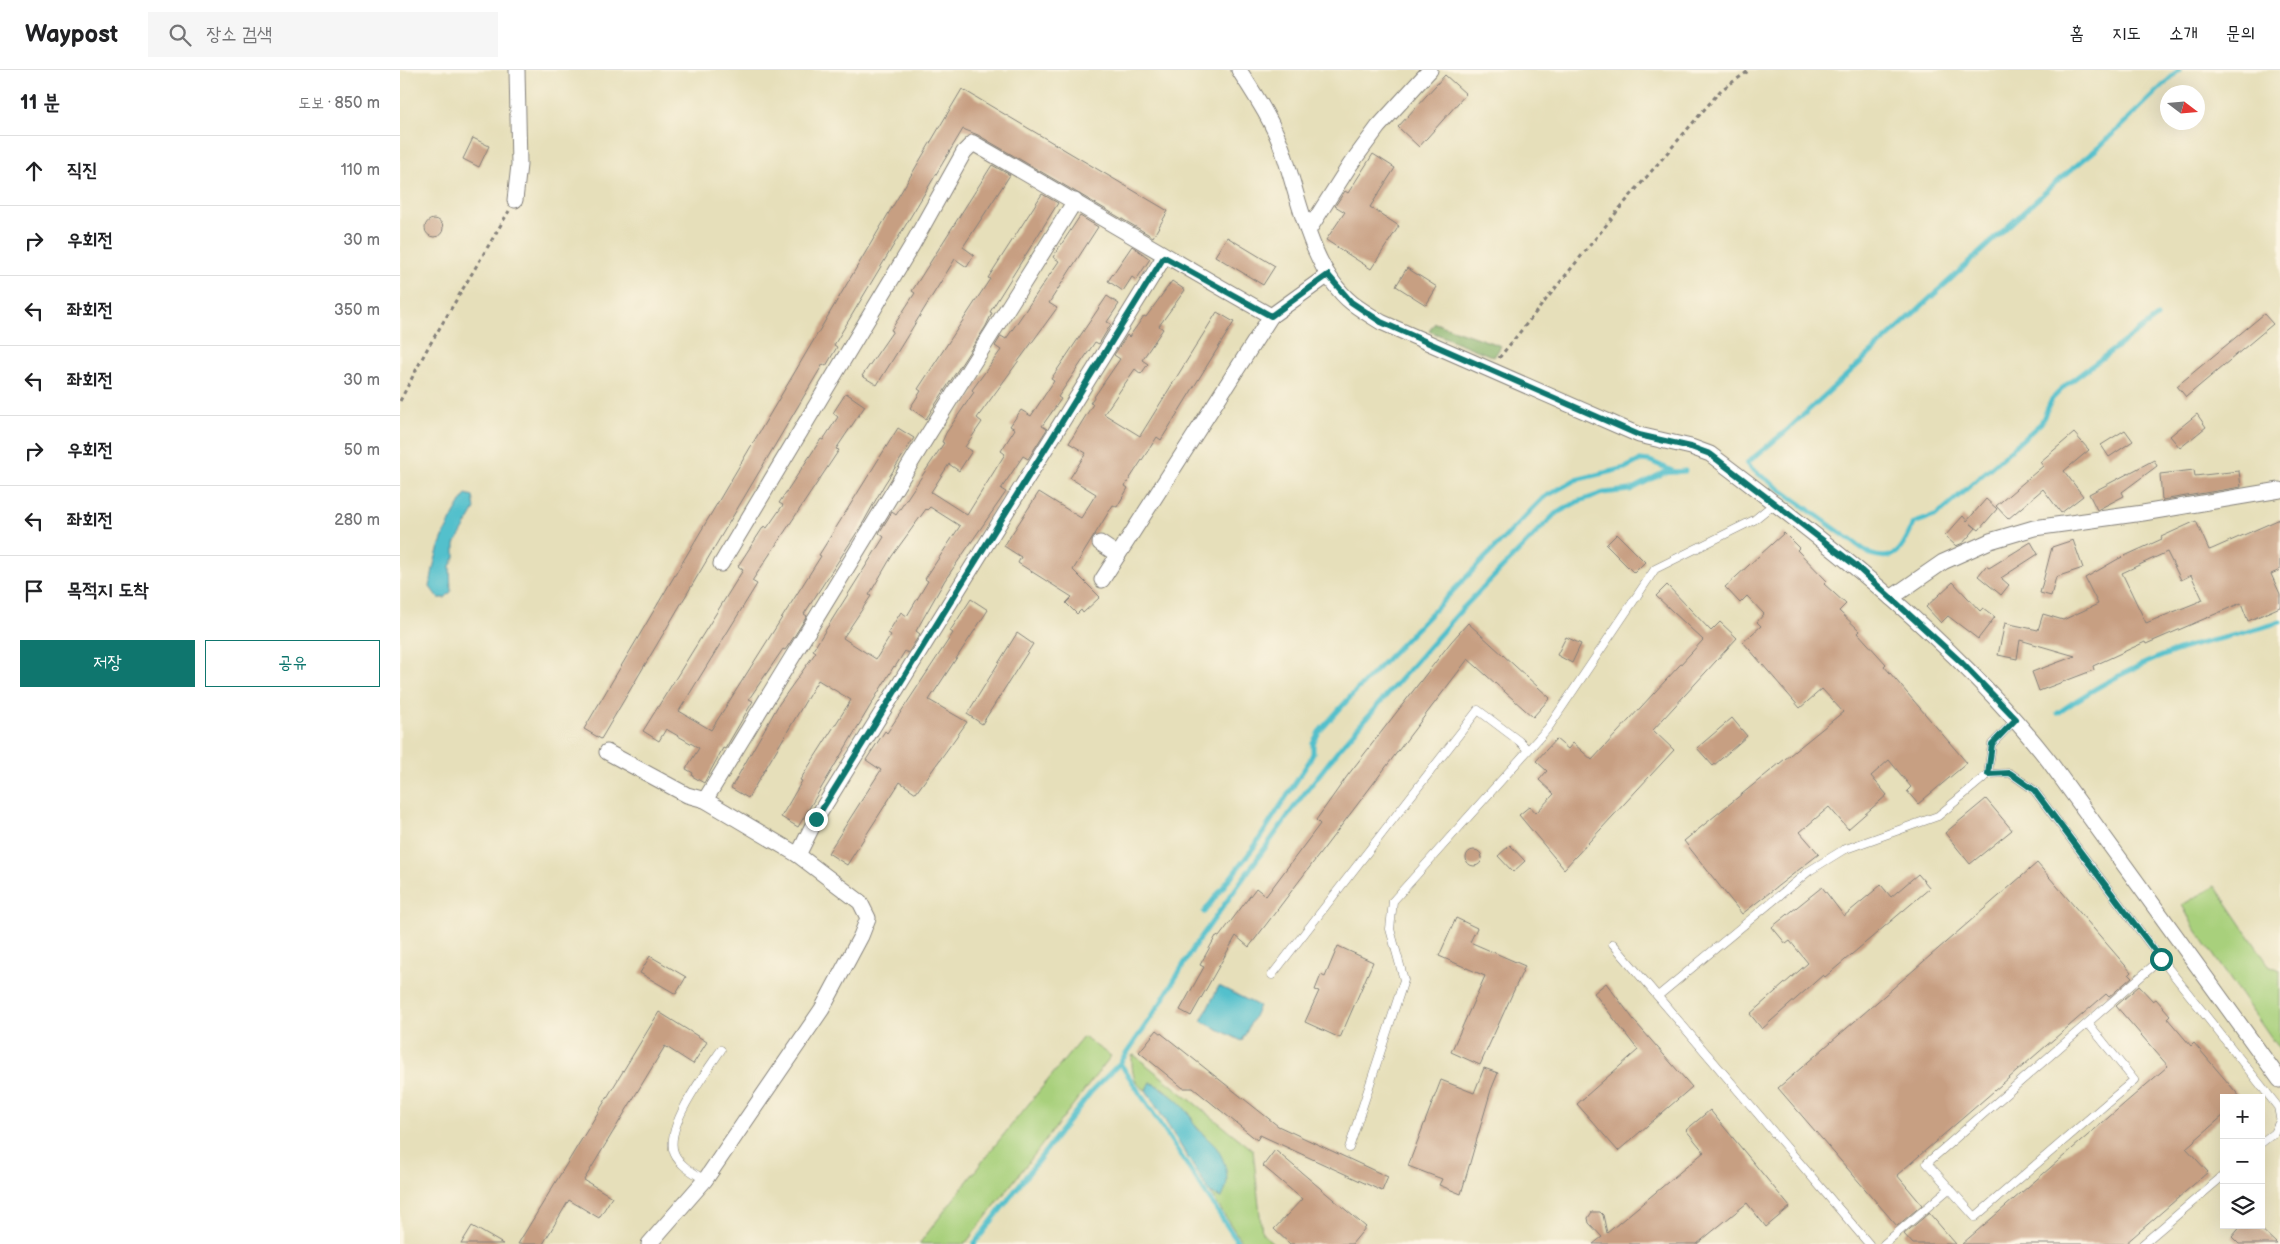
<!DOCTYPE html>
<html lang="ko">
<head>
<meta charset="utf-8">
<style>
	:root { --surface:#fff; --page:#f6f6f6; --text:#202124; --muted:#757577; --line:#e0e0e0; --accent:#0f766e }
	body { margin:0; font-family:"Balsamiq Sans","Poor Story",sans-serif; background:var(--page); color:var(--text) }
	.controls { position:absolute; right:15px; bottom:15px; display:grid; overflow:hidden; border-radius:0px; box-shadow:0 5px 20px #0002 }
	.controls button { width:45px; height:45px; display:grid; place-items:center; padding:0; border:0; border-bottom:1px solid var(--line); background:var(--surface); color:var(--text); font:25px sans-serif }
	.compass { position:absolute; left:1760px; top:15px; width:45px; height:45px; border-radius:50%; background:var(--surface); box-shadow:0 5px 20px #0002; rotate:106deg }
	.stop { position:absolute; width:15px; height:15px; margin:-11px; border:4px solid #0f766e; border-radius:50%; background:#fff }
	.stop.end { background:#0f766e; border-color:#fff; box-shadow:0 1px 5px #0008 }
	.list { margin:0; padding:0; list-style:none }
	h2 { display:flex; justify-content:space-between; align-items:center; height:65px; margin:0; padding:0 20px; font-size:21px }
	h2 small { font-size:16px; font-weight:400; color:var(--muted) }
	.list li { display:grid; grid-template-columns:32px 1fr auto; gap:15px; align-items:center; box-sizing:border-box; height:70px; padding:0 20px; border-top:1px solid var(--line) }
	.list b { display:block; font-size:19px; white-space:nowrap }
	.list em { font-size:16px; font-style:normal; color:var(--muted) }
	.actions { display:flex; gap:10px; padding:15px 20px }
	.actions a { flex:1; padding:11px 0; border:1px solid var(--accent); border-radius:0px; text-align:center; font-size:18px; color:var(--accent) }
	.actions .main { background:var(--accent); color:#fff }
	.icon { flex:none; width:28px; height:28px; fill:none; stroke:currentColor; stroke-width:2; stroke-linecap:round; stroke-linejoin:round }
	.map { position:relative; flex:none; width:1880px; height:1174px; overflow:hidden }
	header { display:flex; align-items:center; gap:30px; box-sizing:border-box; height:70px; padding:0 25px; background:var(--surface); border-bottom:1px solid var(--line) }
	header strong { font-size:24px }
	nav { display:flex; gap:28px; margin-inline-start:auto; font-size:18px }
	.search { width:350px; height:45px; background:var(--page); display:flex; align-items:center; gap:12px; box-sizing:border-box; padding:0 18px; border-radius:0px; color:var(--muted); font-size:19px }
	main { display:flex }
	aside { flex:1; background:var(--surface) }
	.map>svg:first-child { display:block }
	.green { fill:#a8d07b; stroke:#65795b }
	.forest { fill:#86b26b; stroke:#546a53 }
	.water { fill:#53c0cc; stroke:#3a7184 }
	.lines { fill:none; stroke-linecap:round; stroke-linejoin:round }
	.stream { stroke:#53c0cc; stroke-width:5 }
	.building { fill:#c79f82; fill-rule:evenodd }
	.lane-casing { stroke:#84807a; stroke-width:9 }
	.street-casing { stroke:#84807a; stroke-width:17 }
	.path { stroke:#84807a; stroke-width:3; stroke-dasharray:4 4; stroke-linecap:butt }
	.lane { stroke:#fff; stroke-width:8 }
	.street { stroke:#fff; stroke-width:15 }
	.route { stroke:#0f766e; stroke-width:6 }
</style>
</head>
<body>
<header>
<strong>Waypost</strong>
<div class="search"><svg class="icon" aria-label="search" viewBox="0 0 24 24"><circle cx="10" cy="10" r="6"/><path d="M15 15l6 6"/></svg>장소 검색</div>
<nav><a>홈</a><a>지도</a><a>소개</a><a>문의</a></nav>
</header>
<main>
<aside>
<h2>11 분<small>도보 · 850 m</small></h2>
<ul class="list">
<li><svg class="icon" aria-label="ahead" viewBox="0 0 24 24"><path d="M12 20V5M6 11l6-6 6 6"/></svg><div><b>직진</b></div><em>110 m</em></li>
<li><svg class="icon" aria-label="right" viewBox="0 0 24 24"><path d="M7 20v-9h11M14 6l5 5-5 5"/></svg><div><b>우회전</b></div><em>30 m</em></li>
<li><svg class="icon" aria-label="left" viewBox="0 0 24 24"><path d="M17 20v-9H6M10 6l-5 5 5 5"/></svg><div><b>좌회전</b></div><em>350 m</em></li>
<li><svg class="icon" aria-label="left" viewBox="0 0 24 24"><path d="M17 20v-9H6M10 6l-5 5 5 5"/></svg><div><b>좌회전</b></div><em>30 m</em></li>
<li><svg class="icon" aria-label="right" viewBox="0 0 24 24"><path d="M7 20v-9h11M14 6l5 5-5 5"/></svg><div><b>우회전</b></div><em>50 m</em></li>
<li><svg class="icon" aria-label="left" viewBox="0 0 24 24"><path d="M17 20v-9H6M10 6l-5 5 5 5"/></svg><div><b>좌회전</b></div><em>280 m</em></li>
<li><svg class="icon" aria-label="arrive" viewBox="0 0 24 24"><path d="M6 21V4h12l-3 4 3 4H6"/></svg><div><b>목적지 도착</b></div></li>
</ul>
<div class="actions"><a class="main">저장</a><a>공유</a></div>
</aside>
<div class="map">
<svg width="1880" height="1174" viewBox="0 0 1880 1174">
	<rect width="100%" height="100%" fill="#fcf5e5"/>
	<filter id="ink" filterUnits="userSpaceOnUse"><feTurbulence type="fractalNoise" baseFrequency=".02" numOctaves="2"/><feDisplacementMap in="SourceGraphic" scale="10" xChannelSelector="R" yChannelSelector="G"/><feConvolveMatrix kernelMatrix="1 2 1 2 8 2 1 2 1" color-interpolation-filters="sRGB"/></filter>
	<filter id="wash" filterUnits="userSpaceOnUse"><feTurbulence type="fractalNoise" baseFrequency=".0096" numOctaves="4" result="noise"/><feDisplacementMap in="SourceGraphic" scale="20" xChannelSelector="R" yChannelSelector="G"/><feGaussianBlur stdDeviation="1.12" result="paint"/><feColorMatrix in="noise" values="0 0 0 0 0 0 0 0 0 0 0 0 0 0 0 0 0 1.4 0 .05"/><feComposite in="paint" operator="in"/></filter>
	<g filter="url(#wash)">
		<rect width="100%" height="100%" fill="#e6dfba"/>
		<g class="green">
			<path d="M1815 816 1869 895 1880 900V981L1794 857 1782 835Z"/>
			<path d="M683 967 711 986 565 1174H519L592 1079Z"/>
			<path d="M734 985 853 1080 862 1163 874 1174H843L810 1123 821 1128 817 1079 794 1054 790 1044 764 1019 750 1012 746 1020C732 1014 732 999 732 986Z"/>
		</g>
		<path class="forest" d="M1035 253 1101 276 1094 287 1029 261Z"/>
		<g class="water">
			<path d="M66 424 73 426 75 439 55 474V487L50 496 51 522 45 528H38L30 517C35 479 46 456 66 424Z"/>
			<path d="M819 916 859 936 842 971 801 951Z"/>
			<path d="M750 1012C764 1019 779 1030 789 1044 791 1047 792 1051 794 1054 800 1063 809 1069 816 1077 826 1091 832 1114 821 1128L810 1123 749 1025 746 1020Z"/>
		</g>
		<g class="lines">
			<g class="stream">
				<path d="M1757 247 1666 315 1652 329 1641 353 1537 445 1514 453C1504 472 1500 495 1470 484L1352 399 1347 393 1386 361 1656 112 1698 78 1779 0"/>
				<path d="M1658 643C1697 615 1745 590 1791 576 1821 568 1851 562 1880 552"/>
				<path d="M804 842 854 777 910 690 913 683V673L919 662 953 624 1143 428 1175 410 1225 398 1241 390 1250 391 1275 402"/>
				<path d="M574 1174 691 1022 720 993"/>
				<path d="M839 1174 720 993 760 934 794 877 900 729 941 677 1063 538 1155 444 1177 432 1203 423 1230 420 1263 403 1285 401"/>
			</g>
		</g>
		<g id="blocks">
			<g class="building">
				<path d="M1045 5 1066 24 1019 77 998 57Z"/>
				<path d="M562 19 768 141 753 167 578 65 563 59 434 275 437 277 426 296 423 294 201 669 184 659Z"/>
				<path d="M73 68 89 76 79 97 63 89Z"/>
				<path d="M973 84 995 98 970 137 999 156 971 199 926 170 945 142 935 136 945 121 948 123Z"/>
				<path d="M592 95 610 105 563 177 574 185 567 197 555 189 477 315 462 306 493 261 491 260 515 223 512 221Z"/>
				<path d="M642 124 658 133 590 242 592 243 586 256 526 349 510 338 521 321 518 319 590 209 588 208Z"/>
				<path d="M680 146 698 157 649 233 657 238 577 348 582 352 565 377 572 381 559 401 549 394 531 422 567 445 605 384 601 381 615 359 610 356 621 340 631 346 654 311 651 309 707 226 719 234 707 252 711 254 699 274 695 272 658 327 661 329 642 356 647 359 628 389 623 386 601 419 606 422 545 510 516 561 520 564 508 583 505 581 495 597 494 596 398 757 381 747 402 711 400 710 451 630 418 610 348 728 331 718 379 634 416 582 413 580 484 467 479 463 492 442 496 445 544 373 542 372 546 363 574 322 572 320 601 280 595 276 601 266 606 269 659 191 653 187ZM530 437 560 456 525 509 528 511 507 546 501 542 488 563 491 565 476 589 443 568 471 526 469 525 492 486 526 439 527 440Z"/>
				<circle cx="34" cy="158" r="9"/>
				<path d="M827 167 875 196 863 215 815 186Z"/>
				<path d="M732 176 750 189 736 210 732 207 723 221 708 211Z"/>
				<path d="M1007 198 1037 217 1026 235 996 216Z"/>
				<path d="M772 211 785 220 759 256 763 259 742 290 748 294 741 304 735 299 704 344 740 366 817 242 834 252 761 370 757 367 725 416 728 418 717 437 713 435 673 500 700 527 683 543 681 540 677 544 666 533 672 527 618 493 621 487 604 476 639 422 681 448 696 424 670 408 686 383 669 373 693 334 690 333 720 289 714 285 727 265 729 267 744 246 746 247Z"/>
				<path d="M1864 244 1873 254 1786 327 1777 316Z"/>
				<path d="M446 323 465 336 436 379 439 380 352 511 357 514 279 641 311 660 421 486 419 485 498 358 514 368 484 415 463 453 404 544 407 546 390 573 385 580 383 579 349 629 353 631 325 679 323 678 304 713 292 706 293 703 286 699 299 678 266 659 259 671 243 661 343 500 338 496 364 456 367 458 383 435 379 433 421 369 423 370 438 347 433 343Z"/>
				<path d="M1797 344 1806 357 1780 378 1770 366Z"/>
				<path d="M1725 360 1733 371 1709 387 1701 375Z"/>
				<path d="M1674 363 1689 380 1664 401 1683 426 1661 443 1643 419 1608 449 1596 436 1643 396 1640 392Z"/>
				<path d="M1754 390 1757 396 1722 422 1724 426 1697 440 1689 424Z"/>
				<path d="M1794 400 1795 406 1839 401 1841 417 1762 430 1760 404Z"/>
				<path d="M1586 429 1597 439 1579 460 1570 453 1576 458 1563 473 1556 476 1545 466 1563 446 1567 451Z"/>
				<path d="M1880 449V500L1871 504 1880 524V537L1848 551 1841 533 1746 574 1745 572 1693 596 1694 600 1639 621 1632 602 1675 586 1620 570 1617 589 1598 585 1605 553 1638 560 1643 544 1663 550 1698 534 1685 508 1718 489 1762 469 1761 467 1796 451 1809 480 1812 479ZM1767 482 1781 510 1791 505 1803 530 1746 553 1722 503Z"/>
				<path d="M1384 463 1399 478 1397 480 1427 511 1424 514 1446 534 1439 541 1460 561 1458 563 1486 594 1484 596 1567 693 1518 734 1507 721 1511 717 1489 690 1471 706 1487 725 1448 759 1429 737 1400 762 1419 784 1342 844 1284 771 1443 642 1422 619 1400 638 1343 572 1361 556 1357 552 1364 544 1347 526 1340 533 1325 517Z"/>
				<path d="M1217 464 1245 492 1234 503 1206 475Z"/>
				<path d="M1673 470 1683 498 1656 507 1651 526 1640 523 1652 477Z"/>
				<path d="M1631 472 1638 484 1601 508 1609 515 1601 525 1578 506 1586 496 1589 498Z"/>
				<path d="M1553 512 1580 541 1583 538 1595 547 1578 569 1548 546 1541 553 1526 537Z"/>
				<path d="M1267 515 1311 561 1320 552 1337 568 1253 660 1274 680 1164 799 1119 745 1130 736 1136 743 1154 724 1139 710 1147 701 1136 691 1156 669 1168 679 1173 673 1192 690 1303 570 1256 526Z"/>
				<path d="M571 529 588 540 529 630 567 652 516 723 500 712 447 795 428 783 481 700 466 690 485 661 487 663 553 563 550 561Z"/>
				<path d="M1068 553 1150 628 1133 647 1068 589 849 877 836 866 791 946 780 940 804 897 800 895 816 866 819 867 856 818 866 826 920 754 916 750 948 705 1051 572Z"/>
				<path d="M617 563 633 574 582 654 567 644Z"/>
				<path d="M1166 567 1181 574 1172 593 1157 585Z"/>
				<path d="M1332 648 1347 666 1313 696 1297 678Z"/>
				<path d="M1586 729 1612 760 1570 794 1545 763Z"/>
				<path d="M1110 775 1125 791 1113 802 1098 786Z"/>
				<circle cx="1074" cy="788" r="8"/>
				<path d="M1637 793 1731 902 1729 904 1732 907 1709 927 1706 924 1497 1105 1522 1135 1497 1156 1378 1018Z"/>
				<path d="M1518 804 1530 818 1425 907 1423 905 1362 959 1350 944 1408 893 1390 871 1386 874 1372 857 1422 817 1444 846 1481 815 1491 827Z"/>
				<path d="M1056 848 1077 858 1070 872 1125 896 1080 995 1051 982 1085 906 1039 886Z"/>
				<path d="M938 876 973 892 940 968 905 952 919 921 915 920 921 905 925 907Z"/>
				<path d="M250 886 286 907 276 924 240 903Z"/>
				<path d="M1206 913 1237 954 1292 1017 1218 1081 1177 1034 1238 980 1194 923Z"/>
				<path d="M1739 916 1753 931 1756 929 1770 945 1767 948 1791 976 1794 973 1841 1028H1824V1045L1786 1078 1808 1102 1725 1174H1562L1768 996 1716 936Z"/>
				<path d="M259 942 307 972 293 994 265 976 184 1110 212 1127 199 1148 169 1130 143 1174H118Z"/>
				<path d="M757 960 878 1056 988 1107 982 1121 860 1065 857 1070 793 1018H783L739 982Z"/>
				<path d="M1084 998 1098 1003 1091 1020 1061 1124 1039 1115 1042 1109 1008 1096 1041 1010 1074 1023Z"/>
				<path d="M1310 1040 1390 1137 1366 1157 1347 1133 1297 1174H1193L1202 1167 1189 1153 1188 1148 1192 1142H1200L1203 1145 1207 1163 1304 1082 1286 1060Z"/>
				<path d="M875 1080 966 1157 952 1174H890L874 1159 902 1129 863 1096Z"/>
				<path d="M1529 1143 1556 1174H1513L1504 1164Z"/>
				<path d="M1842 1155H1857L1877 1174H1839L1832 1167Z"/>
				<path d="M72 1156 103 1174H61Z"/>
			</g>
		</g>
	</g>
	<g filter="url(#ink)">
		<use href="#blocks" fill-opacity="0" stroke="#84807a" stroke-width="1"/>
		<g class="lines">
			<g class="lane-casing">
				<g id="lane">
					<path d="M1588 704 1610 703 1634 720 1761 889 1878 1037 1880 1047"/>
					<path d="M1213 874 1469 1174"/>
					<path d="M872 905 1078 640 1119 671 1128 680"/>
					<path d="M1258 926 1409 801 1443 780 1538 746 1588 704 1592 674 1616 649"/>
					<path d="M1688 953 1734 1010 1575 1147 1527 1093 1761 889"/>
					<path d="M1861 1073 1874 1063 1880 1051"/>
					<path d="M949 1078 1004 910 990 859 993 831 1148 658 1255 499 1354 450 1375 433"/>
					<path d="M305 1110C294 1103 276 1094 273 1079 268 1052 306 1002 321 980"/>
					<path d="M1484 1174 1550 1118"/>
					<path d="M1743 1174 1824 1105"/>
				</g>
			</g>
			<g class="street-casing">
				<g id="street">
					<path d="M839 0C855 25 873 52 883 81 899 128 911 200 952 233 961 240 971 246 981 252L1239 365 1291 377 1310 384C1432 476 1554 570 1649 691L1880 1010"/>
					<path d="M115 130 119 95 117 0"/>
					<path d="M908 161 950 95 978 57 1030 0"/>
					<path d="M700 473 718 485"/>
					<path d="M321 494 511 177 564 82 573 73C673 130 771 190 871 246L928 205"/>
					<path d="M702 510 871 246"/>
					<path d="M1491 528 1543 492 1590 471 1634 458 1743 443 1880 420"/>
					<path d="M207 682 287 725 305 730 398 785 460 832 468 848 461 866 422 939 305 1110 249 1174"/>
					<path d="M305 730 526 368 675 131"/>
					<path d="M398 785 416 749 764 187"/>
				</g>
			</g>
			<g class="path">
				<path d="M1099 288 1220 138 1321 20 1350 0"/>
				<path d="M0 331 26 281 109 141"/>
			</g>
			<use href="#lane" class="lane"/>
			<use href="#street" class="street"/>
		</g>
	</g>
	<g class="lines" filter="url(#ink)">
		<path class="route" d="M416 749 764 187 871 246 928 205 951 232 981 252 1239 365 1291 377 1310 384 1455 495 1562 593 1616 649 1592 674 1588 704 1610 703 1634 720 1761 889"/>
	</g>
</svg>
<div class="controls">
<button>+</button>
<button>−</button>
<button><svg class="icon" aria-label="layers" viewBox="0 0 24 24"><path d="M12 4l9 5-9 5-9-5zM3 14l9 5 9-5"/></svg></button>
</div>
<svg class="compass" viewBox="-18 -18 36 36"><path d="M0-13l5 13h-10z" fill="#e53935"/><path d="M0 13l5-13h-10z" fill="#757577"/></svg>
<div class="stop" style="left:1761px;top:889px"></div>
<div class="stop end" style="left:416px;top:749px"></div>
</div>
</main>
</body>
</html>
